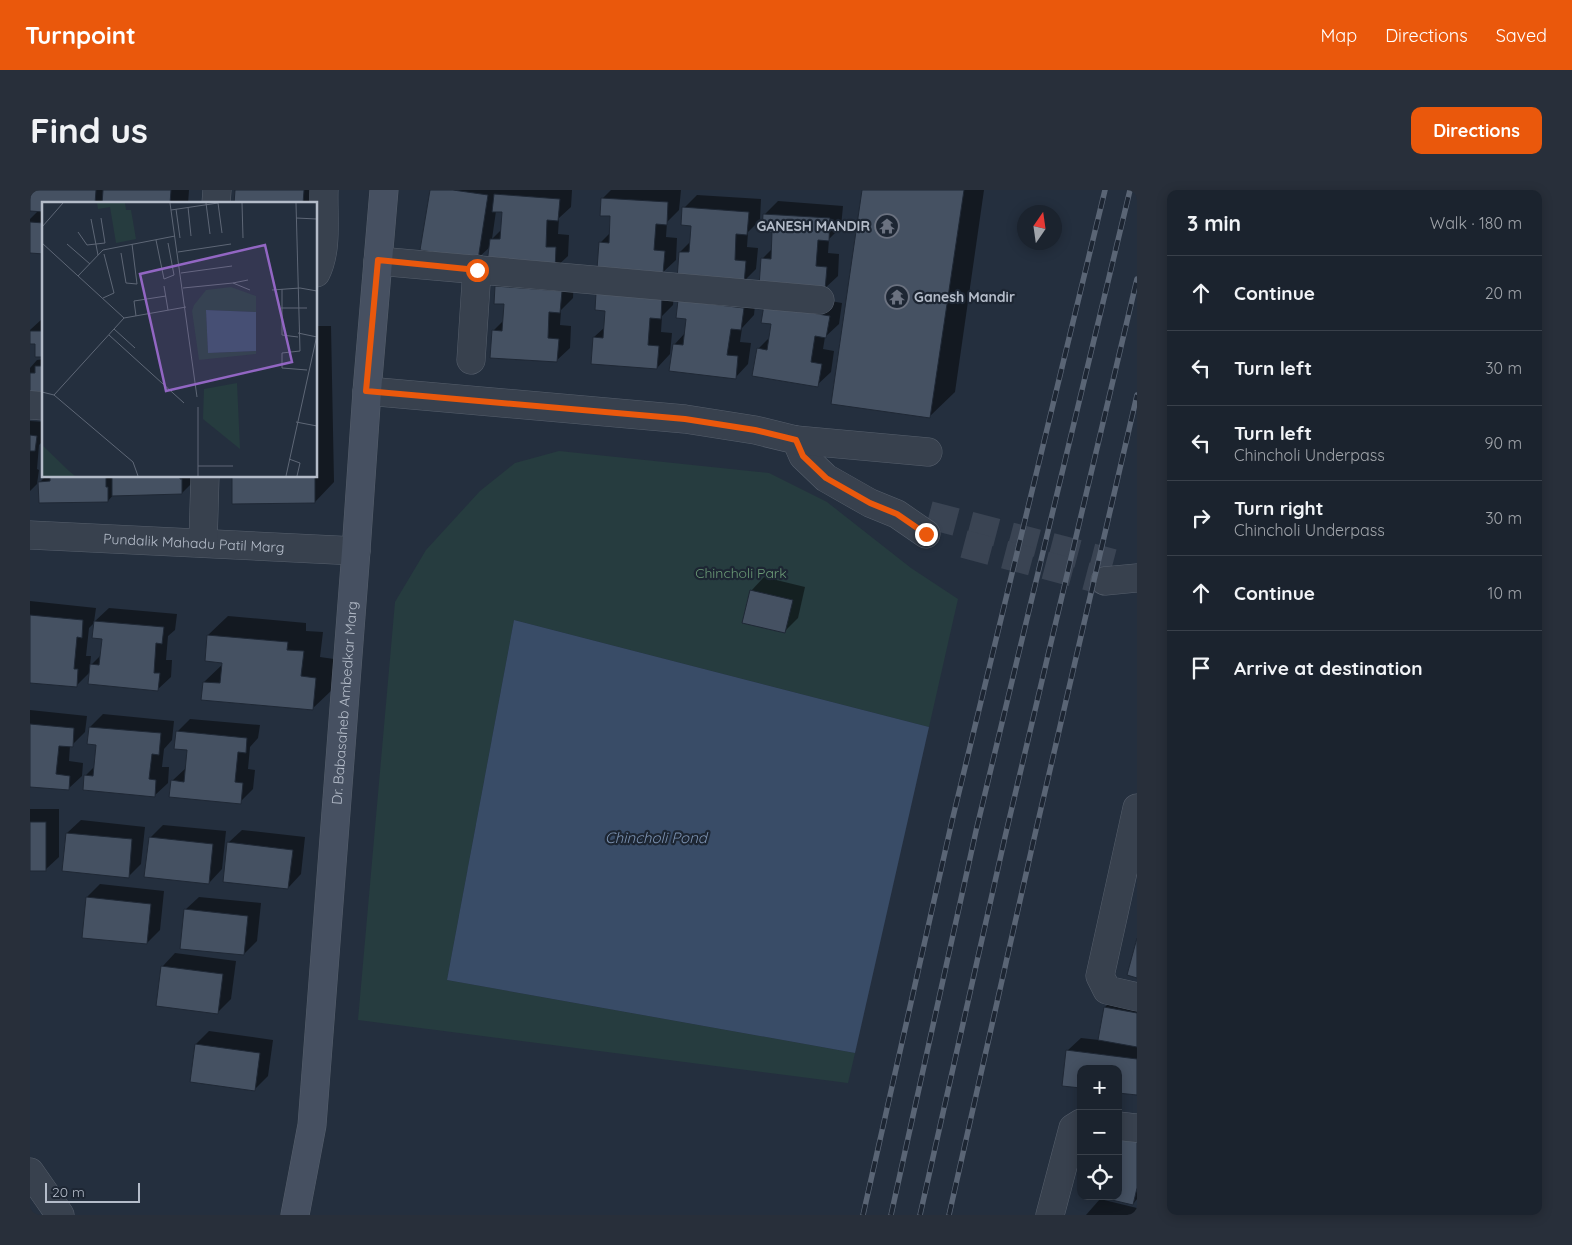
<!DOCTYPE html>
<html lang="en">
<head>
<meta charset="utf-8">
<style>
	:root { --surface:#1b232e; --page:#282f3a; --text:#f1f3f6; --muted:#a0a4aa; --line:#39404a; --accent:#ea580c }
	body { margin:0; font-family:Quicksand,sans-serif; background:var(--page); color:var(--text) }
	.controls { position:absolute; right:15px; bottom:15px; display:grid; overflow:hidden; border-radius:10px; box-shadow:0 2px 12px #0003 }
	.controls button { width:45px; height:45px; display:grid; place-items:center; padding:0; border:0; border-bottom:1px solid var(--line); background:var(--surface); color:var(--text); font:25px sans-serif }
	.compass { position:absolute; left:987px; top:15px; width:45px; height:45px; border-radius:50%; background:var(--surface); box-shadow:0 2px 12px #0003; rotate:13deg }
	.scale { position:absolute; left:15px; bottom:12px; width:95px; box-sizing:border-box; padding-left:5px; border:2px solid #b4bcc9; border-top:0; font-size:14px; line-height:18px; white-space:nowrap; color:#b4bcc9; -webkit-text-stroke:4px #1d2633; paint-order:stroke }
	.stop { position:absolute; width:15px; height:15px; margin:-11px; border:4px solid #ea580c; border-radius:50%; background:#fff }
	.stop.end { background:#ea580c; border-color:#fff; box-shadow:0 1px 5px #0008 }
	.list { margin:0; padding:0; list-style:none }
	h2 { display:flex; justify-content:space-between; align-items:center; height:65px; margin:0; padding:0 20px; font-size:21px }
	h2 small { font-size:16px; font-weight:400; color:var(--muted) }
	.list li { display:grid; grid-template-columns:32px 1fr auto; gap:15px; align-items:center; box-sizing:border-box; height:75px; padding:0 20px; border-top:1px solid var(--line) }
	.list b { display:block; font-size:19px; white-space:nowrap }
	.list p { margin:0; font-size:16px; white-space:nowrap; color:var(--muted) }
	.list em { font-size:16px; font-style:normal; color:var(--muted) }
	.icon { flex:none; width:28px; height:28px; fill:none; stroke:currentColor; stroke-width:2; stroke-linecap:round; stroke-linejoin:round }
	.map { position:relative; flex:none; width:1107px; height:1025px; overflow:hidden; border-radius:10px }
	header { display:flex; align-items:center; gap:30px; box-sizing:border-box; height:70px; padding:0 25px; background:var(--accent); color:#fff }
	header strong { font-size:24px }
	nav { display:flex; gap:28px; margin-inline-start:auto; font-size:18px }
	.intro { display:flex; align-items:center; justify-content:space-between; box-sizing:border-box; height:120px; padding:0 30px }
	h1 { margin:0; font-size:35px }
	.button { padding:12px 22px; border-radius:10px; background:var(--accent); color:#fff; font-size:18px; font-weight:700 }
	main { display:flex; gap:30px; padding:0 30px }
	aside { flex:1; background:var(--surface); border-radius:10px; box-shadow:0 2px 12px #0003 }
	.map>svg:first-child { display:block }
	.green { fill:#263c3f }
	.water { fill:#394c67 }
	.shadow { fill:#0007; fill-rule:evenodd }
	.building { fill:#455162; stroke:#1f2835 }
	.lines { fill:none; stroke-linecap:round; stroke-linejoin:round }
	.street-tunnel { stroke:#3a4453; stroke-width:28; stroke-dasharray:28 14; stroke-linecap:butt }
	.street-casing { stroke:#565f6c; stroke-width:29 }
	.secondary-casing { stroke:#565f6c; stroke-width:29 }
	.street { stroke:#38414e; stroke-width:28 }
	.secondary { stroke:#465061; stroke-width:28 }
	.rail-casing { stroke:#5a6575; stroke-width:5.5 }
	.rail { stroke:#1d2633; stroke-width:4; stroke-dasharray:11; stroke-linecap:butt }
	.route { stroke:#ea580c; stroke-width:6 }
	.labels { text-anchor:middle; stroke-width:4.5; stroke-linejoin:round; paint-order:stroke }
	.poi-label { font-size:14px; font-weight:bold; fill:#b4bcc9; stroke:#1d2633; text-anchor:end }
	.street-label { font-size:14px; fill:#b4bcc9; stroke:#1d2633 }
	.park-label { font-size:14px; fill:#6b9a76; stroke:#1d2633 }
	.water-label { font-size:15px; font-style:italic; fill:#7c92b1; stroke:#1d2633 }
	.inset-road { fill:none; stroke:#5e6776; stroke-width:1 }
	.view { fill:#9266c3; fill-opacity:0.15; stroke:#9266c3; stroke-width:2.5 }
	.inset-edge { fill:none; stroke:#b4bcc9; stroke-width:2.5 }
</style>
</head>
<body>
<header>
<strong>Turnpoint</strong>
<nav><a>Map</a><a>Directions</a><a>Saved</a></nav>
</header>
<div class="intro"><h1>Find us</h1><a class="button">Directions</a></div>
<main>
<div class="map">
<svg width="1107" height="1025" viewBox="0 0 1107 1025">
	<rect width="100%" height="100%" fill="#242f3e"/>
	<path class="green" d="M529 261 739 283 797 312 881 378 928 409 899 537 484 430 417 790 825 863 818 893 328 830 365 412 396 360 450 301 485 273Z"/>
	<path class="water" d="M484 430 899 537 825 863 417 790Z"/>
	<g class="shadow">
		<path d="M0 0H159L158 14H14V63L0 62V29L9 20 0 19Z"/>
		<path d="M206 0H291L286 14H205Z"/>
		<path d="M401 0H542L541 17 529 28 528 44 539 45 538 66 524 79 461 56 448 68ZM466 21H473L472 39 462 49Z"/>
		<path d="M581 0H651L649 20 637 32 636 47 647 48 646 70 632 83 570 53 581 42 582 25 573 8Z"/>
		<path d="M834 0H954L925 202 899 227Z"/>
		<path d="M667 5 731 9 730 30 718 42 717 57 728 58 726 79 713 92 650 62 661 51 663 35 654 18Z"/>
		<path d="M748 11 813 16 811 37 799 49 798 63 809 64 808 86 794 99 732 69 743 58 744 41 735 24Z"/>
		<path d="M480 83 544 88 543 108 531 120 530 135 541 136 540 158 526 171 463 141 474 130 476 113 467 97Z"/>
		<path d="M645 94 643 115 632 126 631 142 642 143 640 164 627 178 564 147 575 137Z"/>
		<path d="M748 102 812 113 809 134 795 147 793 159 804 161 801 182 787 195 728 159 740 147Z"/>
		<path d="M726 105 724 125 712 138 710 152 721 153 718 174 705 188 644 155 655 143 657 128 649 111Z"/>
		<path d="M12 129H14V166L6 152H0V140Z"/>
		<path d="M286 136H301L304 292 285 312 203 286H286Z"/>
		<path d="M14 169V203H0V178L7 170Z"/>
		<path d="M0 231 14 232V250L9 255 7 279 9 280 7 294 0 301Z"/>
		<path d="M16 286H164L165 290 152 303 84 304 78 311 10 292Z"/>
		<path d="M734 387 775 397 768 428 755 441 721 401Z"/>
		<path d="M0 411 66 418 64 432 79 418 147 424 145 440 138 446 136 470H142L141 487 127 500 60 482 46 496 0 491ZM65 432 73 448 72 464 60 476 61 466H56L59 438Z"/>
		<path d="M198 426 276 433V441L293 442 290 467 304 469 302 500 282 519 174 492 195 472 178 445Z"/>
		<path d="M0 520 57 526 55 542 42 555H40L39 571 53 573 52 586 38 599 0 596Z"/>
		<path d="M73 524 144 531 142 550 134 559 132 577H139L138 593 124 606 55 586 65 576 67 554 60 537Z"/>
		<path d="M160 529 230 535 228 548 220 557 218 579 225 580 223 599 210 612 142 591 156 578 158 559 147 542Z"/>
		<path d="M0 619H29V667L15 680H0Z"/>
		<path d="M51 630 115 637 111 674 98 687 37 643Z"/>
		<path d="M133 635 196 641 192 679 179 693 120 648Z"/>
		<path d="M212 640 275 647 271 684 258 698 198 653Z"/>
		<path d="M70 694 134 701 130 740 117 753 57 707Z"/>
		<path d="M169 707 231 713 227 751 214 764 155 720Z"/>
		<path d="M145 763 206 771 201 809 188 822 132 777Z"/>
		<path d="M1088 804 1107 807V904L1088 879 1037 861 1051 848 1069 850 1075 817Z"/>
		<path d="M179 841 243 850 238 886 224 900 166 854Z"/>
		<path d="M1107 935V1009L1103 1014 1088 1006Z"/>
		<path d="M1070 1009 1107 1018V1025H1056Z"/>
	</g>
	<g class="building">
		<path d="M0 0H66L65 14H14V22L0 21Z"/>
		<path d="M73 0H141L140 14H72Z"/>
		<path d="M205 0H274L273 14H204Z"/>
		<path d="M400 0H423L458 5 448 70 390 60Z"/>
		<path d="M832 0H934L900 228 801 214Z"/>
		<path d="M464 4 530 9 528 31 517 30 516 57H526L525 81 457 73 460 49H470L472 22H462Z"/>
		<path d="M571 8 638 12 637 35 626 34 624 60 635 61 633 84 567 79 569 52 579 53 580 26H570Z"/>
		<path d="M652 17 719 22 717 45 706 44 705 70 716 71 714 94 647 89 649 62H659L661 36 651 35Z"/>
		<path d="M733 24 800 28 799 51 788 50 786 76 797 77 795 100 729 96 731 68 741 69 742 42H732Z"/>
		<path d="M0 32 14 33V64L0 63Z"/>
		<path d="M465 96 532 101 530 123 519 122 518 148 529 149 527 172 460 168 462 140 472 141 474 114H464Z"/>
		<path d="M566 103 632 107 631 129 620 128 618 155 629 156 627 179 561 174 563 147 573 148 575 121 565 120Z"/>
		<path d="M648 110 714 118 711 140 701 139 697 165 708 166 706 189 639 181 643 154 653 155 656 129 646 128Z"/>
		<path d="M734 115 800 126 796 148 785 146 781 172 792 174 788 197 722 186 727 158 737 160 741 134 731 133Z"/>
		<path d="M0 141H14V167H5V154H0Z"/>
		<path d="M5 176H14V204H0V183H5Z"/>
		<path d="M0 245 7 246 5 261H0Z"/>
		<path d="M20 286H76V297H78V312L9 313 8 292 20 291Z"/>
		<path d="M82 286H150V289H152V304L82 306Z"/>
		<path d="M202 286H285V313L202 314Z"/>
		<path d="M720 400 763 410 755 443 712 433Z"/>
		<path d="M0 425 53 430 52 448 47 447 44 479H48L47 497 0 493Z"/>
		<path d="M64 431 134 437 132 454 126 453 124 483H130L128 501 58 494 60 474 69 475 72 449 62 448Z"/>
		<path d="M177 445 258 452 257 460 274 461 271 486 286 488 283 520 171 510 173 492 190 493 192 473 175 471Z"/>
		<path d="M0 534 44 538 43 557 29 556 26 584 40 586 39 600 0 597Z"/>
		<path d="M59 537 131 543 129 565 122 564 119 589 126 590 125 607 53 600 54 585 63 586 66 555 57 554Z"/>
		<path d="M146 541 217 548 216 563 208 562 205 592 213 593 211 614 139 607 141 590 154 592 157 560 144 559Z"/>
		<rect x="0" y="632" width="16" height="49"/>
		<path d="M36 643 102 649 99 688 32 681Z"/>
		<path d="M119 647 183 654 179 694 114 687Z"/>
		<path d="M197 652 263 660 258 699 193 692Z"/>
		<path d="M56 707 121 714 117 754 52 748Z"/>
		<path d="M154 719 218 726 214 765 150 759Z"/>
		<path d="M1107 748V788L1097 785Z"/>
		<path d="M131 776 193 784 188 824 126 816Z"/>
		<path d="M1074 817 1107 823V857L1068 850Z"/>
		<path d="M165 854 230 863 225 901 160 892Z"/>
		<path d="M1036 860 1107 869V905L1088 903V879H1051V898L1032 896Z"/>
		<path d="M1088 947 1107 951V998L1103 1015 1065 1006H1088Z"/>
	</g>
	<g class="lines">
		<g class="street-tunnel">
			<path d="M899 325 1083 373"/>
			<path d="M934 354 1075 391"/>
		</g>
		<g class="street-casing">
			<g id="street">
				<path d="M186 14 187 0"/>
				<path d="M348 71 790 110"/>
				<path d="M286 83C298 59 293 26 294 0"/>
				<path d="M441 170 447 79"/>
				<path d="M337 201 655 229 725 240 766 250 773 266 796 288 840 313 867 324 896 344"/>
				<path d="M0 215 14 216"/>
				<path d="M766 250 898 262"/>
				<path id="s1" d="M0 345 326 361"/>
				<path d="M173 353 175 286"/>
				<path d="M1075 391 1107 388"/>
				<path d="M1107 618 1070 786 1077 800 1107 807"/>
				<path d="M1088 936 1107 938"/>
				<path d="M0 982 30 1025"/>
				<path d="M1020 1025 1043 938 1051 933"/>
			</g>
		</g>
		<g class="secondary-casing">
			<g id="secondary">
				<path id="s2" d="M265 1025 282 935 326 361 337 201 354 0"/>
			</g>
		</g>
		<use href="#street" class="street"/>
		<use href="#secondary" class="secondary"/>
		<g class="rail-casing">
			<g id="rail">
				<path d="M833 1025 922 631 1075 0"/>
				<path d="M861 1025 946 641 1100 0"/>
				<path d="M890 1025 975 647 1107 89"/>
				<path d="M919 1025 1003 653 1107 205"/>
			</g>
		</g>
		<use href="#rail" class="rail"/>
	</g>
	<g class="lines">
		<path class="route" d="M447 80 348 70 336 201 655 229 725 240 766 250 773 266 796 288 840 313 867 324 896 344"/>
	</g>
	<defs>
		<g id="temple-ring" transform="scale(1.25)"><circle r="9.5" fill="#1d2633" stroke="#6b7280" stroke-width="1.5"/><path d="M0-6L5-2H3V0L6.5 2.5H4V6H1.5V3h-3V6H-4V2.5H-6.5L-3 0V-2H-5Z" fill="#6b7280"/></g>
	</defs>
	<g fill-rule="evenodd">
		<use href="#temple-ring" x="857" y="36"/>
		<use href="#temple-ring" x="867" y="107"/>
	</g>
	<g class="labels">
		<g class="poi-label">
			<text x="840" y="41">GANESH MANDIR</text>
			<text x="884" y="112" text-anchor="start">Ganesh Mandir</text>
		</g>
		<g class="street-label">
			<text dy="5" stroke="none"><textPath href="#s1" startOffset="164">Pundalik Mahadu Patil Marg</textPath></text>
			<text dy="5" stroke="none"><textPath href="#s2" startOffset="515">Dr. Babasaheb Ambedkar Marg</textPath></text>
		</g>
		<g class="park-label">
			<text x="711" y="388">Chincholi Park</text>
		</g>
		<g class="water-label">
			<text x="626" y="653">Chincholi Pond</text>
		</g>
	</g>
	<g transform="translate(12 12)">
		<rect width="275" height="275" fill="#242f3e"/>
		<path d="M55 1H83L84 8H89L94 37 74 41 68 5 56 7ZM189 85 214 94V110L164 108 166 151 214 149V152L157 158 150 109 152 103 164 88ZM195 181 198 247 161 217 162 187ZM0 243 27 269 33 274H0Z" fill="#263c3f"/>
		<path d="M164 108 214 110V149L166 151Z" fill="#394c67"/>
		<path class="inset-road" d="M128 1 155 195M164 1 168 32M176 1 180 31M200 1 201 36M254 1 258 149 240 151V166L265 168M146 5 149 34M134 7 138 36M129 8 176 1M254 16 275 17M49 17 56 53M0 25 21 1M36 30 45 43 63 41 59 16M114 38 122 77 132 73 126 41M0 41 82 116 144 105M25 42 48 62M136 50 189 42M79 51 84 81 95 82 90 42M139 71 190 64M36 74 61 48 133 34M191 81 206 78M122 84 126 108M141 86 191 81 208 88M240 87V133L256 135M230 88 258 86 275 89M61 96 72 91 62 52M239 106H265M94 114 92 99 124 94M72 127 93 146M256 131 275 135M67 133 142 201M0 190 12 193 91 260 96 274M12 193 82 116M254 220 275 224M247 257 258 261 255 274M156 264H191M156 274V205M244 274 275 133"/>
		<path class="view" d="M223 43 250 160 124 189 98 72Z"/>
		<rect width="275" height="275" class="inset-edge"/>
	</g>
</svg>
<div class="controls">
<button>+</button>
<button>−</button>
<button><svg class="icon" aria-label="locate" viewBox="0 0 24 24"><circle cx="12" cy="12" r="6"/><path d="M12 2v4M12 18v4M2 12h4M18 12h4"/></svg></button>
</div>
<svg class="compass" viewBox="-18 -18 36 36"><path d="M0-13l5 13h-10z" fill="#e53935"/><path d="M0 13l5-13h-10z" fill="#a0a4aa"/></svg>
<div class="scale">20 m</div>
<div class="stop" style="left:447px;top:80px"></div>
<div class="stop end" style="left:896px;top:344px"></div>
</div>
<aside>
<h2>3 min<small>Walk · 180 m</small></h2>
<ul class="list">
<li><svg class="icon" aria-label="ahead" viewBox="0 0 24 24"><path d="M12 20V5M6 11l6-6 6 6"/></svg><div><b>Continue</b></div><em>20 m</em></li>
<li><svg class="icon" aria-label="left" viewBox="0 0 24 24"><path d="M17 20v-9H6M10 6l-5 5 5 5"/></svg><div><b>Turn left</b></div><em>30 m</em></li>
<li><svg class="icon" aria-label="left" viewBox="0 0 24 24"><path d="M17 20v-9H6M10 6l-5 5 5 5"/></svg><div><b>Turn left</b><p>Chincholi Underpass</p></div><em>90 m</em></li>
<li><svg class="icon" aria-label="right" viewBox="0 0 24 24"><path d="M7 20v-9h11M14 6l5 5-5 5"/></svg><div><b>Turn right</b><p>Chincholi Underpass</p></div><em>30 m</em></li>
<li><svg class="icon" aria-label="ahead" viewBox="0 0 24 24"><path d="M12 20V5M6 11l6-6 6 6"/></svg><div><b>Continue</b></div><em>10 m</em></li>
<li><svg class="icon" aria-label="arrive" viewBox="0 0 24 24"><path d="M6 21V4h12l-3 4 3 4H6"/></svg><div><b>Arrive at destination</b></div></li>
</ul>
</aside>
</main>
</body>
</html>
